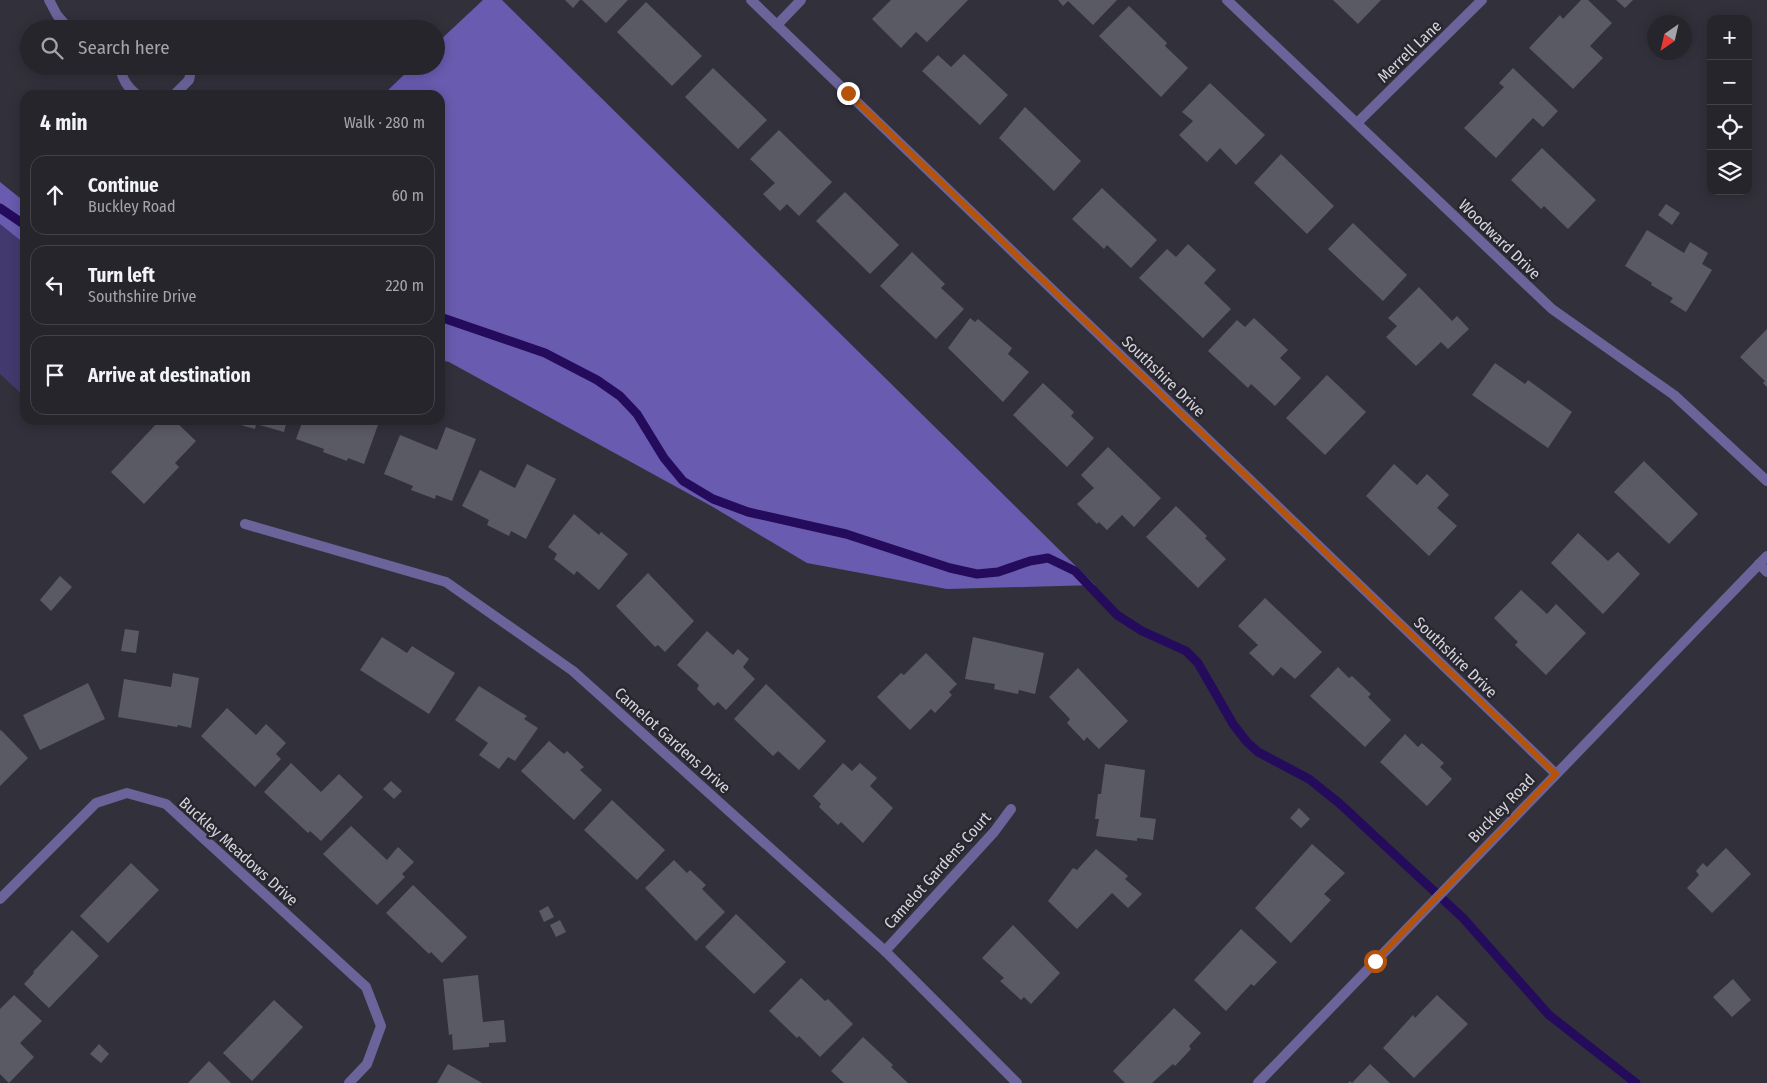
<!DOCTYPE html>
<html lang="en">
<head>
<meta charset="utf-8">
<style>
	:root { --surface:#26252c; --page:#323138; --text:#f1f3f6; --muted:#a4a5a9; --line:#424248 }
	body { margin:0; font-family:"Fira Sans Condensed",sans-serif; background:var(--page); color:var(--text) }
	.controls { position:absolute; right:15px; top:15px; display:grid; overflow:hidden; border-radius:10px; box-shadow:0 2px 12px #0003 }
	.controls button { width:45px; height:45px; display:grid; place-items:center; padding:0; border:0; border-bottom:1px solid var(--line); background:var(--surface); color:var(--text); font:25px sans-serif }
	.compass { position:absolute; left:1647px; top:15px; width:45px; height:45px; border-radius:50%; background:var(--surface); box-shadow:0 2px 12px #0003; rotate:214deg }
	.stop { position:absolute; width:15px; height:15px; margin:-11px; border:4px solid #b45309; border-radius:50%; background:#fff }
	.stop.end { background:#b45309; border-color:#fff; box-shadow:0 1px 5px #0008 }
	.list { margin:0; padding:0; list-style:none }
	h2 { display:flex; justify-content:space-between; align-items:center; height:65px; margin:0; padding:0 20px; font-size:21px }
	h2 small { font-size:16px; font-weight:400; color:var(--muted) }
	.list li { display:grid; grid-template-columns:32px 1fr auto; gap:15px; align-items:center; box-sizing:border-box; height:80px; margin:0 10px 10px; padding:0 10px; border:1px solid var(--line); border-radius:15px }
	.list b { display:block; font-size:19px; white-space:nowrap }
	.list p { margin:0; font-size:16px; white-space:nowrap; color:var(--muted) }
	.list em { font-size:16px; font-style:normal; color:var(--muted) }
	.icon { flex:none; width:28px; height:28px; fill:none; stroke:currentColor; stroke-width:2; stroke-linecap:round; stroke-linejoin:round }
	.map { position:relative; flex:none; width:1767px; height:1083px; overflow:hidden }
	.search { position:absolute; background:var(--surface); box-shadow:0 2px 12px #0003; left:20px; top:20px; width:425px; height:55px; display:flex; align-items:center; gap:12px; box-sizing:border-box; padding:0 18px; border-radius:28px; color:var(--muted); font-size:19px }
	.panel { position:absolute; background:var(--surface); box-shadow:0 2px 12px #0003; left:20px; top:90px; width:425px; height:335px; border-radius:15px }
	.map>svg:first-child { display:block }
	.green { fill:#423a6e }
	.forest { fill:#695baf }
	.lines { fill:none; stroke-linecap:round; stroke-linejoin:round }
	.stream { stroke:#250b5b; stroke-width:9 }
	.building { fill:#5a5a64 }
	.service { stroke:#6b649a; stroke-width:10 }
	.minor { stroke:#6b649a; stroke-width:10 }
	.tertiary { stroke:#6b649a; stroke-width:10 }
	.route { stroke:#b45309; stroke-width:6 }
	.labels { text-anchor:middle; stroke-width:5; stroke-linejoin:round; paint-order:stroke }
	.street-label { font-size:16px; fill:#d5d4da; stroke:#282730 }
</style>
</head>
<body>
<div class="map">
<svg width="1767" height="1083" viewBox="0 0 1767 1083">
	<rect width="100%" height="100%" fill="#32313b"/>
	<path class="green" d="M0 224 25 244V397L0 374Z"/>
	<g class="forest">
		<path d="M483 0H502L1095 585 947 589 807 563 713 507 449 362 440 360V95H383L413 66H436V44Z"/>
		<path d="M0 182 25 202V244L0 224Z"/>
	</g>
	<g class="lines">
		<g class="stream">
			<path d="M0 208 25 225"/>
			<path d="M440 317 545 353 597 380 620 396 637 414 664 458 683 481 713 499 748 512 846 534 950 568 977 574 998 572 1030 561 1048 558 1075 571 1117 615 1142 631 1186 651 1198 663 1233 724 1247 742 1258 752 1309 779 1339 803 1463 918 1549 1015 1636 1083"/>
		</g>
	</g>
	<g class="building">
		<path d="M565 0H580L573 8Z"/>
		<path d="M582 0H628L606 23Z"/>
		<path d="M891 0H968L927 42 916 32 901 48 872 19Z"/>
		<path d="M1058 0H1117L1093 25 1068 1 1063 6Z"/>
		<path d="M1333 0H1381L1358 24Z"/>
		<path d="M1581 0H1588L1612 23 1590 46 1603 58 1573 89 1529 48 1560 15 1563 19Z"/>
		<path d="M1616 0H1633L1625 8Z"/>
		<path d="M646 2 702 56 672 86 617 32Z"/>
		<path d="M1129 6 1167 43 1165 46 1188 68 1161 97 1099 36Z"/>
		<path d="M964 54 1008 95 980 125 922 71 938 55 951 67Z"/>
		<path d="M713 68 767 120 738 149 685 97Z"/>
		<path d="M1513 68 1558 111 1543 127 1533 118 1496 158 1464 128 1504 87 1499 83Z"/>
		<path d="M1210 83 1265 135 1236 165 1220 148 1207 162 1179 135 1193 121 1182 112Z"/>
		<path d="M1025 107 1081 161 1054 191 999 138Z"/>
		<path d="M779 130 832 182 799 216 787 204 780 211 763 194 775 183 750 159Z"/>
		<path d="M1542 148 1596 200 1568 229 1544 206 1541 209 1511 180Z"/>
		<path d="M1281 154 1334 206 1307 234 1254 183Z"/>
		<path d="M1102 188 1157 240 1131 268 1107 245 1104 249 1072 219Z"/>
		<path d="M845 192 899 245 870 274 816 221Z"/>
		<path d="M1666 204 1680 213 1672 225 1658 215Z"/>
		<path d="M1353 223 1407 275 1383 301 1328 249Z"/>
		<path d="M1647 230 1684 253 1690 242 1708 253 1702 264 1712 270 1686 312 1670 302 1673 298 1651 285 1652 283 1625 266Z"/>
		<path d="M1188 244 1216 270 1204 283 1231 309 1203 338 1139 278 1167 249 1176 257Z"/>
		<path d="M912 252 945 284 941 288 964 309 936 339 880 286Z"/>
		<path d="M1419 287 1452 321 1457 316 1469 329 1448 349 1441 342 1416 366 1386 337 1397 326 1388 318Z"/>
		<path d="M970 318 975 322 978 319 1012 348 1008 354 1029 372 1003 402 948 348Z"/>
		<path d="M1254 318 1288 350 1280 358 1301 378 1275 406 1251 384 1248 388 1208 351 1237 320 1245 327Z"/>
		<path d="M1767 329V387L1763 383 1765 381 1740 357Z"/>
		<path d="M1495 363 1525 384 1528 380 1572 412 1548 448 1472 395Z"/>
		<path d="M1327 375 1366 412 1325 455 1286 418Z"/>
		<path d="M1043 383 1074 412 1071 416 1094 438 1067 467 1013 415Z"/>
		<path d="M160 420H174L196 441 175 463 179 467 144 504 111 472Z"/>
		<path d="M231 420H287L284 432 256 424 255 429 230 422Z"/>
		<path d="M303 420H365L378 425 364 464 348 458 347 461 323 452 324 449 296 439Z"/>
		<path d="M446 427 476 439 452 501 436 495 435 499 411 490 413 486 384 474 400 435 437 450Z"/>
		<path d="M1108 447 1161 498 1134 527 1122 515 1107 530 1099 522 1097 524 1077 504 1094 488 1081 475Z"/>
		<path d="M1644 461 1698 514 1669 544 1614 492Z"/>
		<path d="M527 464 556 479 526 539 511 531 509 536 487 525 489 520 462 506 480 470 515 488Z"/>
		<path d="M1394 464 1417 485 1427 474 1449 495 1437 508 1457 526 1429 556 1366 496Z"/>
		<path d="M1176 506 1207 536 1205 538 1226 559 1198 588 1146 537Z"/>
		<path d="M574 514 599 535 601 532 628 554 599 590 577 571 574 575 554 559 557 554 548 547Z"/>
		<path d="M1578 533 1608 561 1618 552 1640 574 1603 614 1551 563Z"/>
		<path d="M648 573 694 621 665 652 658 645 655 647 616 606Z"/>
		<path d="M60 576 72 587 51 611 40 600Z"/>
		<path d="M1521 590 1547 614 1556 604 1586 633 1546 675 1515 645 1518 642 1494 618Z"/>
		<path d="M1265 598 1322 652 1295 679 1281 667 1273 676 1249 653 1258 645 1238 626Z"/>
		<path d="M125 629 139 631 136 653 121 651Z"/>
		<path d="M707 631 733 655 738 649 749 659 743 667 755 679 726 710 718 702 714 706 697 689 699 685 677 665Z"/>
		<path d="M382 637 407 653 412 646 455 673 429 714 360 670Z"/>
		<path d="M973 637 1044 653 1035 694 1019 690 1018 694 994 689 995 684 965 679Z"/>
		<path d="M926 653 957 684 949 692 952 695 935 713 931 709 910 730 877 697 901 673 904 675Z"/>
		<path d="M1338 667 1349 678 1352 676 1371 694 1368 697 1391 720 1365 747 1310 696Z"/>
		<path d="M1078 668 1128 721 1099 749 1087 737 1084 741 1067 723 1070 719 1049 697Z"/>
		<path d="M173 673 199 678 191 728 178 725 177 727 118 717 124 679 171 687Z"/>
		<path d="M88 683 105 719 40 750 23 715Z"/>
		<path d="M766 684 826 741 799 770 778 751 773 756 734 719Z"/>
		<path d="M479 686 527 716 524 719 538 728 515 761 508 757 499 769 479 755 488 743 455 720Z"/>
		<path d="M227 708 256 735 266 724 286 743 276 754 281 759 255 787 201 736Z"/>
		<path d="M1 730 28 758 0 786V731Z"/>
		<path d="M1405 734 1418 747 1422 743 1444 763 1440 767 1452 779 1427 806 1380 762Z"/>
		<path d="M549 741 564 754 567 751 584 767 580 770 602 790 574 820 521 771Z"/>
		<path d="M291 763 321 792 339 774 363 797 321 841 310 831 308 833 264 792Z"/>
		<path d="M843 763 852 771 860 763 877 778 870 786 893 808 863 843 841 822 838 825 819 807 821 804 813 796Z"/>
		<path d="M1105 764 1145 770 1140 817 1156 819 1153 840 1137 838V841L1096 836 1099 819H1095L1098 794H1101Z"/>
		<path d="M391 781 402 791 394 799 383 789Z"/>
		<path d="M612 800 665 850 637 880 584 830Z"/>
		<path d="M1299 808 1310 819 1301 828 1290 818Z"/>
		<path d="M351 826 387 860 398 847 414 862 402 874 405 877 377 905 323 854Z"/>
		<path d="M1312 844 1345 873 1324 894 1331 900 1291 943 1255 908Z"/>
		<path d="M1726 848 1751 874 1712 913 1687 888 1699 875 1696 871 1703 863 1707 867Z"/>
		<path d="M1096 849 1128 876 1125 879 1142 894 1128 908 1112 893 1077 929 1048 901 1073 868 1077 870Z"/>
		<path d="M674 860 687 873 690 870 706 885 702 889 725 912 696 941 645 888Z"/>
		<path d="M131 863 159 890 108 943 80 916Z"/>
		<path d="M413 885 467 937 442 963 431 952 429 954 386 913Z"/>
		<path d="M548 906 554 917 544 922 539 911Z"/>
		<path d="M736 914 786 962 754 994 705 947Z"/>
		<path d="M560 920 566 932 556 937 550 925Z"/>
		<path d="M1013 925 1060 973 1031 1004 1024 997 1021 1000 1000 981 1004 978 982 958Z"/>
		<path d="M1241 929 1277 962 1254 986 1251 984 1226 1011 1194 980Z"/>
		<path d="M72 930 99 956 49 1008 24 984 34 973 33 972Z"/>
		<path d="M478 975 483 1022 504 1020 506 1042 489 1043V1047L453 1050 452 1034 449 1035 443 979Z"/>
		<path d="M801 978 825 1001 828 999 853 1024 820 1057 799 1036 797 1038 769 1011Z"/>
		<path d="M1733 979 1751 1000 1732 1017 1713 997Z"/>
		<path d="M14 995 42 1021 20 1043 34 1057 9 1083 0 1074V1009Z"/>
		<path d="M1437 995 1468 1024 1414 1078 1383 1048 1413 1015 1415 1018Z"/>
		<path d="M274 1000 303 1027 252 1081 223 1053Z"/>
		<path d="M1174 1008 1201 1033 1189 1046 1191 1049 1175 1066 1173 1064 1152 1083H1125L1113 1071Z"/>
		<path d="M863 1037 893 1065 891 1067 908 1083H844L831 1071Z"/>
		<path d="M99 1044 109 1054 101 1063 90 1054Z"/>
		<path d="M209 1061 231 1083H188Z"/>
		<path d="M448 1064 482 1083H437Z"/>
		<path d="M1370 1064 1390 1083H1348L1350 1081 1352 1083Z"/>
	</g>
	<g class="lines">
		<path class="service" d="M1759 564 1767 572"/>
		<g class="minor">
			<path d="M49 0 57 15 69 29"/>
			<path d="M751 0 1556 774"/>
			<path d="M1227 0 1552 309 1674 395 1767 481"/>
			<path d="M777 25 801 0"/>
			<path d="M153 29H159"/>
			<path d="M120 66C122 79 127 87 137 95"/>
			<path d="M174 95 189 80 192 66"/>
			<path d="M1357 123 1482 0"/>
			<path d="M245 524 446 582 573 671 885 951 1017 1083"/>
			<path d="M0 899 96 803 127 793 166 804 366 987 381 1026 367 1064 349 1083"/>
			<path d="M885 951 994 832 1011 809"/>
		</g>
		<path class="tertiary" d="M1258 1083 1767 556"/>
	</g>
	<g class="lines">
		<path class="route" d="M848 93 1556 774 1375 961"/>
	</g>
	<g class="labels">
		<g class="street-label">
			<text transform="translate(1409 51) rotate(-44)" y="6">Merrell Lane</text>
			<text transform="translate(1500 239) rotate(44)" y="6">Woodward Drive</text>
			<text transform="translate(1164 376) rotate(44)" y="6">Southshire Drive</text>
			<text transform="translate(1456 657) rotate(44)" y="6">Southshire Drive</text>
			<text transform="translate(673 740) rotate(42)" y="6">Camelot Gardens Drive</text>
			<text transform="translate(1501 808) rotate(-46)" y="6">Buckley Road</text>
			<text transform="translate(239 851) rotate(42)" y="6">Buckley Meadows Drive</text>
			<text transform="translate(937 870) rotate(-48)" y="6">Camelot Gardens Court</text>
		</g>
	</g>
</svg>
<div class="controls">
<button>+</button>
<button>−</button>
<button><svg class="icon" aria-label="locate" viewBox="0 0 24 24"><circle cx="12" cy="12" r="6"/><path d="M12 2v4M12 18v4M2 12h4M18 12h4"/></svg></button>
<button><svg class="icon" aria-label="layers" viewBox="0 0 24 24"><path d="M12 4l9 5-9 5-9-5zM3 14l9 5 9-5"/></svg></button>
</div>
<svg class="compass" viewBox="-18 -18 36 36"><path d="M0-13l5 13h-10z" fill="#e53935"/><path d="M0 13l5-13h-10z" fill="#a4a5a9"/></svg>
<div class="stop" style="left:1375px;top:961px"></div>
<div class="stop end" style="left:848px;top:93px"></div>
<div class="search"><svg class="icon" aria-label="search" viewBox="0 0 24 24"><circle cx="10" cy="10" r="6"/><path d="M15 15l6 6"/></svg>Search here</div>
<section class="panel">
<h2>4 min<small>Walk · 280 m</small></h2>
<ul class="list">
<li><svg class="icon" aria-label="ahead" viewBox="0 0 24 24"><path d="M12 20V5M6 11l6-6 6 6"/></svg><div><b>Continue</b><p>Buckley Road</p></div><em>60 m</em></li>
<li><svg class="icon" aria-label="left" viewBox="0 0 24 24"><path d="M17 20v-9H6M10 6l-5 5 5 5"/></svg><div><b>Turn left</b><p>Southshire Drive</p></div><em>220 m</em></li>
<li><svg class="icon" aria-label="arrive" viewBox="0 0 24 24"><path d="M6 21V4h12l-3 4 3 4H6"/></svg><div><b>Arrive at destination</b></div></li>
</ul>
</section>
</div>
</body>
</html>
